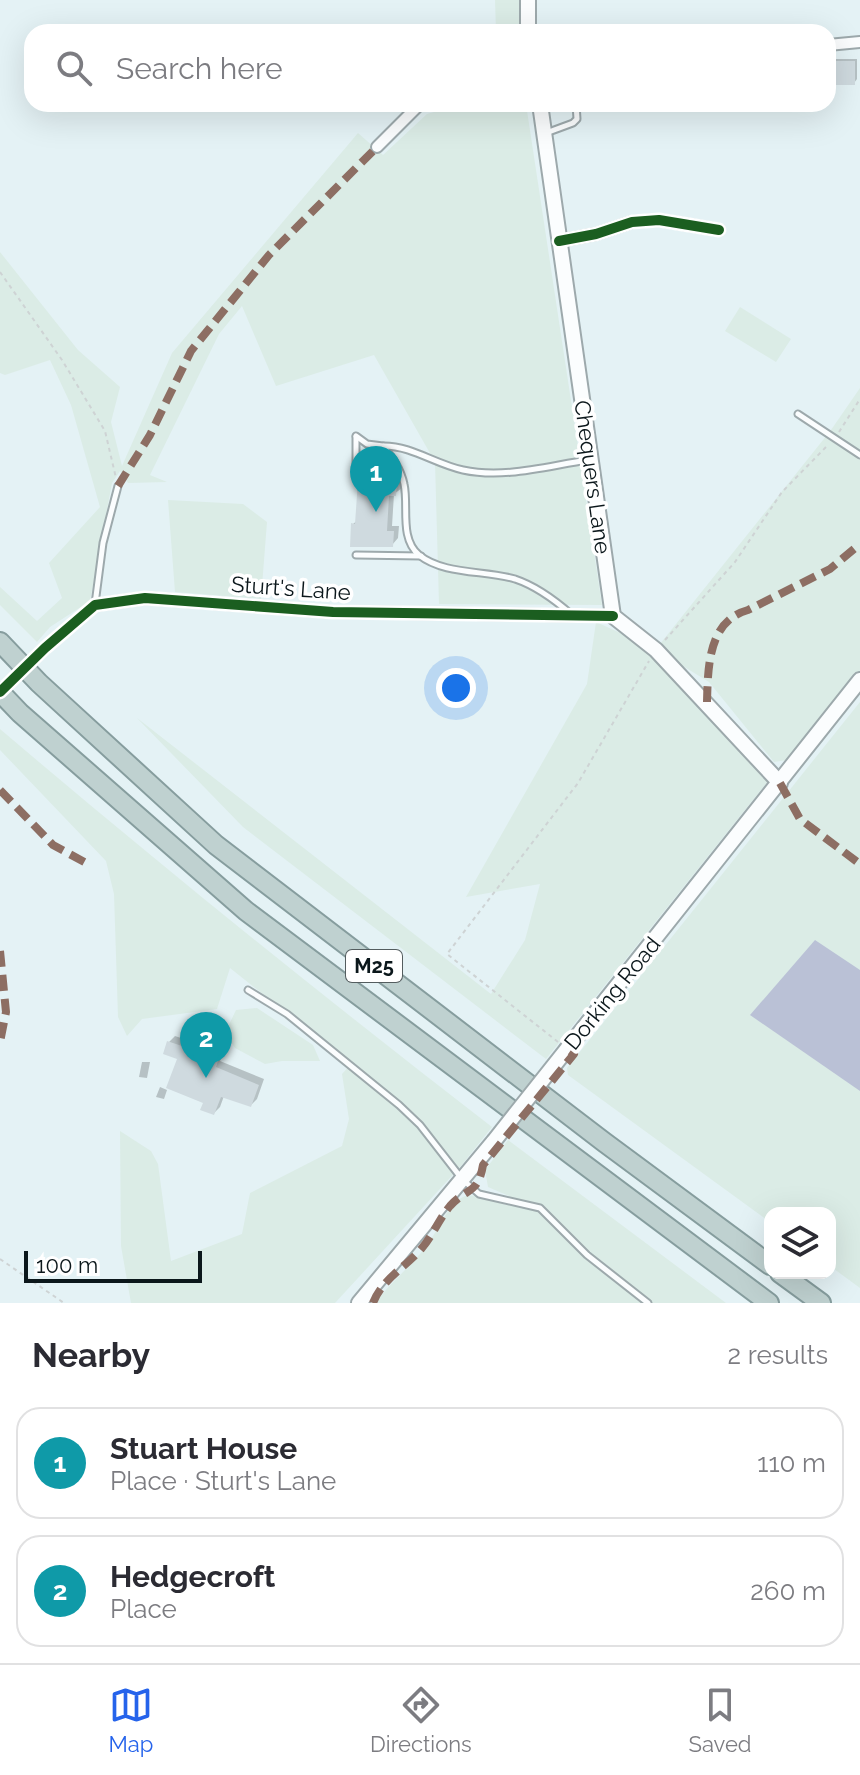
<!DOCTYPE html>
<html lang="en">
<head>
<meta charset="utf-8">
<style>
	:root { --surface:#fff; --page:#f2f2f3; --text:#2b2b33; --muted:#7c7c81; --line:#e1e1e2; --accent:#2563eb }
	body { margin:0; font-family:Raleway,sans-serif; background:var(--page); color:var(--text) }
	.controls { position:absolute; right:24px; bottom:24px; display:grid; overflow:hidden; border-radius:16px; box-shadow:0 8px 32px #0002 }
	.controls button { width:72px; height:72px; display:grid; place-items:center; padding:0; border:0; border-bottom:2px solid var(--line); background:var(--surface); color:var(--text); font:40px sans-serif }
	.scale { position:absolute; left:24px; bottom:20px; width:178px; box-sizing:border-box; padding-left:8px; border:4px solid #0b171b; border-top:0; font-size:22px; line-height:28px; white-space:nowrap; color:#0b171b; -webkit-text-stroke:6px #fff; paint-order:stroke }
	.you { position:absolute; left:456px; top:688px; width:28px; height:28px; margin:-20px; border:6px solid #fff; border-radius:50%; background:#1a73e8; box-shadow:0 0 0 12px #1a73e833 }
	.badge { display:grid; place-items:center; width:52px; height:52px; border-radius:50%; background:var(--accent); color:#fff; font-size:26px; font-weight:700 }
	.pin { position:absolute; translate:-50% -66px; filter:drop-shadow(0 2px 4px #0008) }
	.pin::after { content:''; position:absolute; top:42px; width:28px; height:24px; background:inherit; clip-path:polygon(0 0,100% 0,50% 100%) }
	.list { margin:0; padding:0; list-style:none }
	h2 { display:flex; justify-content:space-between; align-items:center; height:104px; margin:0; padding:0 32px; font-size:34px }
	h2 small { font-size:26px; font-weight:400; color:var(--muted) }
	.list li { display:grid; grid-template-columns:52px 1fr auto; gap:24px; align-items:center; box-sizing:border-box; height:112px; margin:0 16px 16px; padding:0 16px; border:2px solid var(--line); border-radius:24px }
	.list b { display:block; font-size:30px; white-space:nowrap }
	.list p { margin:0; font-size:26px; white-space:nowrap; color:var(--muted) }
	.list em { font-size:26px; font-style:normal; color:var(--muted) }
	.icon { flex:none; width:44px; height:44px; fill:none; stroke:currentColor; stroke-width:2; stroke-linecap:round; stroke-linejoin:round }
	.map { position:relative; flex:none; width:860px; height:1303px; overflow:hidden }
	.search { position:absolute; background:var(--surface); box-shadow:0 8px 32px #0002; left:24px; right:24px; top:24px; height:88px; display:flex; align-items:center; gap:20px; box-sizing:border-box; padding:0 28px; border-radius:24px; color:var(--muted); font-size:30px }
	.sheet { height:360px; background:var(--surface) }
	nav { display:flex; justify-content:space-around; align-items:center; box-sizing:border-box; height:112px; border-top:2px solid var(--line); background:var(--surface); font-size:22px; color:var(--muted) }
	nav a { display:grid; justify-items:center; gap:4px }
	nav .on { color:var(--accent) }
	.map>svg:first-child { display:block }
	.green { fill:#dbece6 }
	.water { fill:#bac1d6 }
	.shadow { fill:#0003 }
	.building { fill:#cfdadf }
	.lines { fill:none; stroke-linecap:round; stroke-linejoin:round }
	.service-casing { stroke:#9da9ac; stroke-width:9 }
	.minor-casing { stroke:#9da9ac; stroke-width:14 }
	.secondary-casing { stroke:#9da9ac; stroke-width:18 }
	.motorway-casing { stroke:#869d9e; stroke-width:22 }
	.path { stroke:#ced3d4; stroke-width:2; stroke-dasharray:4 4; stroke-linecap:butt }
	.service { stroke:#fbfdfe; stroke-width:5 }
	.minor { stroke:#fbfdfe; stroke-width:10 }
	.secondary { stroke:#fbfdfe; stroke-width:14 }
	.motorway { stroke:#bfd1d0; stroke-width:18 }
	.minor-bridge-casing { stroke:#9da9ac; stroke-width:14; stroke-linecap:butt }
	.secondary-bridge-casing { stroke:#9da9ac; stroke-width:18; stroke-linecap:butt }
	.minor-bridge { stroke:#fbfdfe; stroke-width:10 }
	.secondary-bridge { stroke:#fbfdfe; stroke-width:14 }
	.quiet { stroke:#8d6e63; stroke-width:8; stroke-dasharray:16 8; stroke-linecap:butt }
	.cycleway-casing { stroke:#fff; stroke-width:15 }
	.cycleway { stroke:#1b5e20; stroke-width:10 }
	.labels { text-anchor:middle; stroke-width:7; stroke-linejoin:round; paint-order:stroke }
	.shield { fill:#fff; stroke:#545d5f; stroke-width:2 }
	.shield-label { font-size:20px; font-weight:bold; fill:#0b171b }
	.street-label { font-size:22px; fill:#0b171b; stroke:#fff }
</style>
</head>
<body>
<div class="map">
<svg width="860" height="1303" viewBox="0 0 860 1303">
	<rect width="100%" height="100%" fill="#e4f2f5"/>
	<g class="green">
		<path d="M495 0H519V32H496Z"/>
		<path d="M462 104H526L602 605 439 604 435 462 374 355 276 386 242 306 219 334 150 475 167 482 128 483 120 471 112 483 90 601 50 627 37 642 0 605V587L37 621 62 598 49 563 100 507 71 405 50 360 5 375 0 373V252L78 350 120 387 111 422 122 466 172 353 358 133 383 155 427 114Z"/>
		<path d="M740 307 791 339 776 362 725 331Z"/>
		<path d="M860 388V672L787 760 774 762 709 682 660 652 773 775 546 1059 243 827 137 718 491 994 525 940 540 884 466 897 587 684 596 622 656 649 831 430Z"/>
		<path d="M168 500 243 504 267 522 261 599 175 592Z"/>
		<path d="M860 702V1288L830 1266V1213H770V1222L568 1075 567 1068Z"/>
		<path d="M0 729C161 866 325 998 492 1127L461 1166 335 1303H131L121 1246 120 1131 151 1151 158 1164 171 1261 242 1234 250 1193 342 1146 349 1119 342 1074 351 1064 230 968 217 1009 142 1019 127 1036 118 1017 114 894 106 861 0 750Z"/>
		<path d="M257 1008 313 1045 320 1061H282L265 1064 235 1048 225 1033 236 1010Z"/>
		<path d="M508 1140 726 1303H376C391 1280 414 1265 429 1242 439 1229 448 1204 463 1197 474 1192 495 1202 506 1205L509 1196 488 1187 485 1170Z"/>
	</g>
	<path class="water" d="M815 940 860 970V1091L750 1015Z"/>
	<g class="shadow">
		<path d="M830 59H857V79L854 83H828Z"/>
		<path d="M366 475 402 477V488L394 494 392 526H399L398 538 392 545 353 524 358 520 360 481Z"/>
		<path d="M175 1036 205 1046 204 1049 222 1055 220 1061 264 1079 257 1099 251 1105 224 1096 220 1107 214 1113 179 1058 165 1053 169 1042Z"/>
		<path d="M142 1062H150L147 1078 139 1077Z"/>
		<path d="M160 1087 167 1090 164 1099 156 1097Z"/>
	</g>
	<g class="building">
		<rect x="828" y="61" width="27" height="24"/>
		<path d="M358 480 397 482 396 496H389L387 531H394L393 547H350L351 523 355 524Z"/>
		<path d="M167 1041 200 1052V1054L218 1061 216 1067 259 1085 251 1107 221 1097 214 1115 200 1110 203 1103 166 1088 177 1059 163 1054Z"/>
	</g>
	<g class="lines">
		<g class="service-casing">
			<g id="service">
				<path d="M546 133 573 123 577 119 576 104"/>
				<path d="M798 414 860 455"/>
				<path d="M356 436 367 444 383 446C392 457 401 469 404 484 409 506 399 538 419 555 444 575 485 570 515 579 536 586 555 600 572 615"/>
				<path d="M356 437V474"/>
				<path d="M384 446C412 446 435 464 463 470 504 479 547 466 588 460"/>
				<path d="M356 555 421 556"/>
				<path d="M95 604 103 543 118 486"/>
				<path d="M248 990 287 1014 399 1105 420 1125 462 1179 479 1194 540 1208 587 1255 648 1303"/>
			</g>
		</g>
		<g class="minor-casing">
			<g id="minor">
				<path d="M828 45 860 42"/>
				<path d="M377 147 420 104"/>
				<path d="M559 241 596 234 632 222 659 220 719 230"/>
				<path d="M45 648 95 605 145 598 333 612 613 616"/>
			</g>
		</g>
		<g class="secondary-casing">
			<g id="secondary">
				<path d="M528 0V32"/>
				<path d="M540 104 613 616 656 650 780 783"/>
				<path d="M567 1049 860 680"/>
				<path d="M359 1303 494 1141"/>
			</g>
		</g>
		<g class="motorway-casing">
			<g id="motorway">
				<path d="M0 642 39 683 216 845 604 1142 770 1265"/>
				<path d="M0 692 20 713 246 911 769 1303"/>
				<path d="M780 1273 821 1303"/>
			</g>
		</g>
		<g class="path">
			<path d="M0 272 62 360 105 431 116 478"/>
			<path d="M839 432 860 399"/>
			<path d="M665 640 735 562 782 492 827 446"/>
			<path d="M558 1042 447 954 578 783 649 661"/>
			<path d="M0 1259 64 1303"/>
		</g>
		<use href="#service" class="service"/>
		<use href="#minor" class="minor"/>
		<use href="#secondary" class="secondary"/>
		<use href="#motorway" class="motorway"/>
		<g class="minor-bridge-casing">
			<path id="minor-bridge" d="M0 692 45 648"/>
		</g>
		<g class="secondary-bridge-casing">
			<path id="secondary-bridge" d="M494 1141 567 1049"/>
		</g>
		<use href="#minor-bridge" class="minor-bridge"/>
		<use href="#secondary-bridge" class="secondary-bridge"/>
		<g class="quiet">
			<path d="M118 486 150 435 191 351 269 255 377 147"/>
			<path d="M707 702C708 667 708 621 748 610L830 569 860 544"/>
			<path d="M780 783 800 819 860 864"/>
			<path d="M0 790 53 845 88 864"/>
			<path d="M0 951 6 1012 0 1042"/>
			<path d="M373 1303C382 1279 406 1267 422 1248 433 1235 439 1219 450 1206 467 1187 478 1195 483 1165L574 1054 567 1049"/>
		</g>
		<g class="cycleway-casing">
			<g id="cycleway">
				<path d="M559 241 596 234 632 222 659 220 719 230"/>
				<path d="M0 692 45 648 95 605 145 598 333 612 613 616"/>
			</g>
		</g>
		<use href="#cycleway" class="cycleway"/>
	</g>
	<g class="labels">
		<rect class="shield" x="346" y="950" width="56" height="32" rx="6"/>
		<g class="shield-label">
			<text x="374" y="973">M25</text>
		</g>
		<g class="street-label">
			<text transform="translate(593 477) rotate(82)" y="8">Chequers Lane</text>
			<text transform="translate(291 588) rotate(4)" y="8">Sturt's Lane</text>
			<text transform="translate(612 993) rotate(-51)" y="8">Dorking Road</text>
		</g>
	</g>
</svg>
<div class="controls">
<button><svg class="icon" aria-label="layers" viewBox="0 0 24 24"><path d="M12 4l9 5-9 5-9-5zM3 14l9 5 9-5"/></svg></button>
</div>
<div class="scale">100 m</div>
<div class="you"></div>
<div class="pin badge" style="left:376px;top:512px;background:#0f9aa8">1</div>
<div class="pin badge" style="left:206px;top:1078px;background:#0f9aa8">2</div>
<div class="search"><svg class="icon" aria-label="search" viewBox="0 0 24 24"><circle cx="10" cy="10" r="6"/><path d="M15 15l6 6"/></svg>Search here</div>
</div>
<section class="sheet">
<h2>Nearby<small>2 results</small></h2>
<ul class="list">
<li><span class="badge" style="background:#0f9aa8">1</span><div><b>Stuart House</b><p>Place · Sturt's Lane</p></div><em>110 m</em></li>
<li><span class="badge" style="background:#0f9aa8">2</span><div><b>Hedgecroft</b><p>Place</p></div><em>260 m</em></li>
</ul>
</section>
<nav>
<a class="on"><svg class="icon" aria-label="map" viewBox="0 0 24 24"><path d="M3 6l6-2 6 2 6-2v14l-6 2-6-2-6 2zM9 4v14M15 6v14"/></svg>Map</a>
<a><svg class="icon" aria-label="directions" viewBox="0 0 24 24"><path d="M12 3l9 9-9 9-9-9zM9 14v-3h6M13 9l2 2-2 2"/></svg>Directions</a>
<a><svg class="icon" aria-label="saved" viewBox="0 0 24 24"><path d="M7 4h10v16l-5-4-5 4z"/></svg>Saved</a>
</nav>
</body>
</html>
